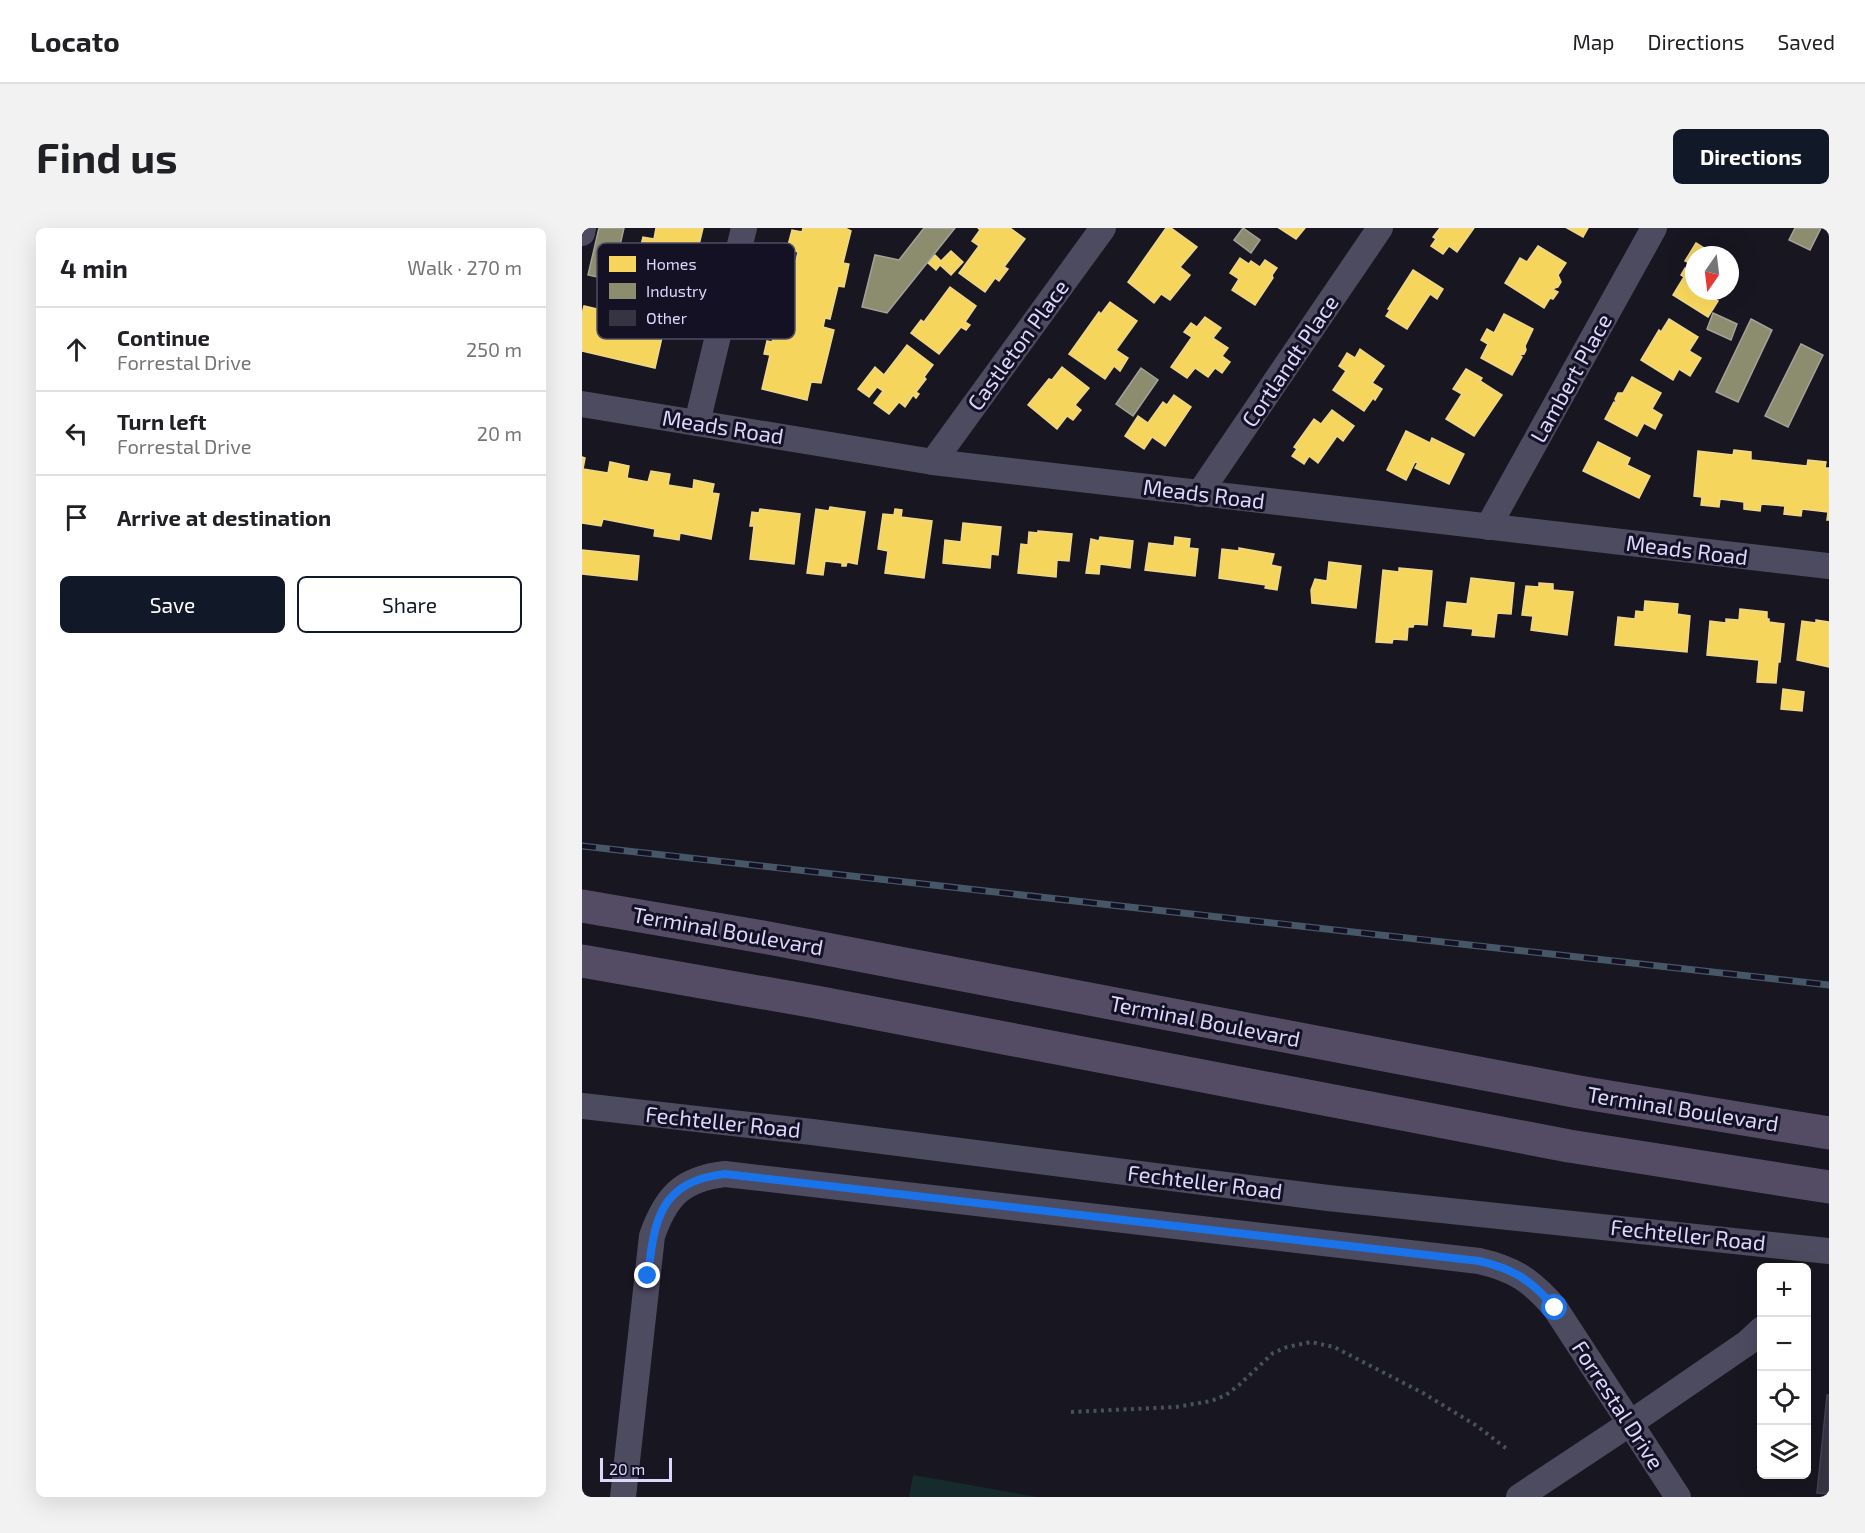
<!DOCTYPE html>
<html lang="en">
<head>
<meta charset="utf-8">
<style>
	:root { --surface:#fff; --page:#f2f2f2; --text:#202124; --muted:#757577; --line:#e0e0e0; --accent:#111827 }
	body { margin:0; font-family:"Exo 2",sans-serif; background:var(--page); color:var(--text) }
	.controls { position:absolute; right:18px; bottom:18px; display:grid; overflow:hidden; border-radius:9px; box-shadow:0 6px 24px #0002 }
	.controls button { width:54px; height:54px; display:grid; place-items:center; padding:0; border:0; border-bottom:2px solid var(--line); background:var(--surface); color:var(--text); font:30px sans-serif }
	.compass { position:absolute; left:1103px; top:18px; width:54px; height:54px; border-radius:50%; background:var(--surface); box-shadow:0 6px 24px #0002; rotate:194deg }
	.scale { position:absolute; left:18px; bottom:15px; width:72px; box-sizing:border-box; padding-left:6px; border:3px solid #dcd7fc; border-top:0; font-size:16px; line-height:21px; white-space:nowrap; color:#dcd7fc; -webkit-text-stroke:4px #141125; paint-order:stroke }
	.stop { position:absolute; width:18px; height:18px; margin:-14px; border:4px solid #1a73e8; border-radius:50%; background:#fff }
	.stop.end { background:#1a73e8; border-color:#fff; box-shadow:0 2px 6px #0008 }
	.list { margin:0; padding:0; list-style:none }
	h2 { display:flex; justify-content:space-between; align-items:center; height:78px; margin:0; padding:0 24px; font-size:26px }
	h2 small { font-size:20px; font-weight:400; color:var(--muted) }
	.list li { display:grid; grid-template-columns:39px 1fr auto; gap:18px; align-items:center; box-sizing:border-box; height:84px; padding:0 24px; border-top:2px solid var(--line) }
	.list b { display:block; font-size:22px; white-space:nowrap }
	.list p { margin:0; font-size:20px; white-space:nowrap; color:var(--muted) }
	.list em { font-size:20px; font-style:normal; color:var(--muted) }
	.actions { display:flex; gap:12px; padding:18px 24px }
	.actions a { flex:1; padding:14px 0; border:2px solid var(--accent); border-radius:9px; text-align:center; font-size:21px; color:var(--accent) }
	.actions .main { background:var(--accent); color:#fff }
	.icon { flex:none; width:33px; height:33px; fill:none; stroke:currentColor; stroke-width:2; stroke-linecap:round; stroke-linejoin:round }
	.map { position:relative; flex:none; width:1247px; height:1269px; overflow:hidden; border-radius:9px }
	header { display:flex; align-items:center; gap:36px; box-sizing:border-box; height:84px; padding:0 30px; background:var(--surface); border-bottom:2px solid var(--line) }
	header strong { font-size:28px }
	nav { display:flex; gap:33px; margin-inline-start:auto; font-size:21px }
	.intro { display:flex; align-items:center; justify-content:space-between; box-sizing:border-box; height:144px; padding:0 36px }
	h1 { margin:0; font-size:42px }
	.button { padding:15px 27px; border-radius:9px; background:var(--accent); color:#fff; font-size:21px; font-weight:700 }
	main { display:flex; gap:36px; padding:0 36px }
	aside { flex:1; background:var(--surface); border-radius:9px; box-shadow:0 6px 24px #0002 }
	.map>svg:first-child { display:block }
	.green { fill:#152b2c }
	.homes { fill:#f6d55c; stroke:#eed68c; stroke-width:1.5 }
	.industry { fill:#8c8c6e; stroke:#a4a299; stroke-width:1.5 }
	.building { fill:#363342; stroke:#454153; stroke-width:1.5 }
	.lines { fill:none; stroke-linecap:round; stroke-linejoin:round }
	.path { stroke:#47525e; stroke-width:4; stroke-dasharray:3 4.5; stroke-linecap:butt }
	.minor { stroke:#4c4b60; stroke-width:26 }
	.major { stroke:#544c65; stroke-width:33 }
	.rail-casing { stroke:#465867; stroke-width:7 }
	.rail { stroke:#141125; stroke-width:4.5; stroke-dasharray:14; stroke-linecap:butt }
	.route { stroke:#1a73e8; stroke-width:8 }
	.labels { text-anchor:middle; stroke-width:6; stroke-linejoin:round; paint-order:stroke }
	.street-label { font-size:22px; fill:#dcd7fc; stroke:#141125 }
	.key { fill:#141125; stroke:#504c66; stroke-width:1.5 }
	.key-label { font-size:16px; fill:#dcd7fc }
</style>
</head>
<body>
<header>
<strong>Locato</strong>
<nav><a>Map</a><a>Directions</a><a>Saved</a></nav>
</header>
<div class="intro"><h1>Find us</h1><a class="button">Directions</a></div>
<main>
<aside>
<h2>4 min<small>Walk · 270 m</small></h2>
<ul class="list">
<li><svg class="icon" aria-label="ahead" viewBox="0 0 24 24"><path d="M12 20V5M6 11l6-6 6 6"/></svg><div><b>Continue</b><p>Forrestal Drive</p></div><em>250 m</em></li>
<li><svg class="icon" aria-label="left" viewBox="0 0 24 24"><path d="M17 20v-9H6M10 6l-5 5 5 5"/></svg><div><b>Turn left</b><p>Forrestal Drive</p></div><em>20 m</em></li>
<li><svg class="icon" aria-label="arrive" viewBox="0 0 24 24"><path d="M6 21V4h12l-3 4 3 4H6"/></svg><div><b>Arrive at destination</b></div></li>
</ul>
<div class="actions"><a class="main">Save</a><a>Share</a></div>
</aside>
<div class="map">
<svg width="1247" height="1269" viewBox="0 0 1247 1269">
	<rect width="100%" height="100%" fill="#181620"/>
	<path class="green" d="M331 1247 456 1269H327Z"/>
	<g class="homes">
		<path d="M74 0H121L110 46 117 47 113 60 108 59 100 93 70 87 69 93 83 96 73 140 0 123V86L2 78 15 81 18 71 56 79 59 65 48 62 61 9 72 11Z"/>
		<path d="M221 0H263L269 3 261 35 267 36 262 59 256 58 248 91 243 90 241 99 252 102 239 155 229 154 225 172 180 161 188 127 182 126 185 113 190 114 200 76 204 77 206 69 195 67 200 46 210 49 211 43 206 41 208 31 214 33 216 24 205 21 210 2 220 4Z"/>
		<path d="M396 0H428L443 11 422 39 426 41 417 53 413 50 403 64 377 45 397 18 390 13 398 2Z"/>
		<path d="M584 0H589L615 19 598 39 608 47 588 72 579 66 572 75 546 54Z"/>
		<path d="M697 0H723L714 11Z"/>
		<path d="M858 0H892L875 24 867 18 861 26 849 18 854 11 851 9Z"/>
		<path d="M985 0H1006L1001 9Z"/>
		<path d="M1114 15 1133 27H1112V63H1127L1125 66 1136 73 1126 89 1091 67 1102 49 1099 47 1103 40 1106 42 1110 36 1103 33Z"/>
		<path d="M956 18 984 35 976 47 979 54 976 59 970 61 976 64 971 71 968 70 962 80 923 55 938 30 945 34Z"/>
		<path d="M369 23 381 34 369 47 358 37 354 42 346 35 353 27 359 33Z"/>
		<path d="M658 30 667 36 669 33 678 39 683 32 695 40 690 47 691 50 673 77 650 62 657 51 648 45Z"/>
		<path d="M831 42 861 61 855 71 848 66 825 101 804 88 808 82 806 81Z"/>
		<path d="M368 59 394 78 383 94 388 97 384 102 379 99 357 126 329 105 339 92 342 94Z"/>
		<path d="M528 74 555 93 534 122 546 130 538 143 532 138 523 151 487 126 517 84 519 86Z"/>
		<path d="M922 86 951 101 943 118 944 122 942 126 937 127 940 129 930 147 899 130 906 116 899 112 905 101 912 105Z"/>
		<path d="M623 89 639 100 631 110 646 120 640 128 648 134 640 145 633 140 626 149 613 140 605 150 589 139 610 109 602 104 609 95 615 99Z"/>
		<path d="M1087 91 1116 109 1107 123 1119 130 1108 148 1097 141 1091 152 1059 132 1077 102 1079 104Z"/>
		<path d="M325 117 351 137 342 149 344 151 334 164 337 166 334 170 331 167 323 179 317 174 307 186 292 175 301 163 295 159 287 169 276 161 293 139 302 147Z"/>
		<path d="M778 121 802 138 790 155 800 161 793 172 791 170 782 183 751 162 764 143 757 138 765 125 773 130Z"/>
		<path d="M480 139 507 160 493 177 499 182 491 192 485 188 475 201 446 177 467 151 470 152Z"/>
		<path d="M884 141 900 150 898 153 920 167 892 208 864 191 880 166 871 161Z"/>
		<path d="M1050 149 1079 165 1070 181 1080 187 1073 201 1062 195 1055 208 1023 191 1032 174 1035 176 1033 171 1036 165H1041Z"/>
		<path d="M592 167 609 179 583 218 570 209 562 221 543 208 556 188 566 195 581 174 585 177Z"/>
		<path d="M750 182 772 198 761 213 755 208 736 235 727 228 722 236 710 228 715 221 712 219 732 191 739 196Z"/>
		<path d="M824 203 848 215 850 210 882 226 867 256 833 240 836 235 833 234 824 252 805 242Z"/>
		<path d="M1016 214 1048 230 1045 237 1068 248 1057 270 1001 243Z"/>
		<path d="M1152 222 1169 224V232L1225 238 1226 232 1244 234 1243 240H1247V292H1245L1246 284 1220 281 1219 288 1202 286 1203 278 1179 276 1178 283 1162 281V274L1138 271 1137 279 1119 277 1120 269 1112 268 1116 223 1151 227Z"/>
		<path d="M0 229 3 230 1 241 26 245 28 234 47 238 45 250 66 254 69 243 88 246 86 257 111 261 112 252 132 256 130 265 137 266 129 311 98 305 97 312 72 308 73 301 21 291 19 298 0 295Z"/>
		<path d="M248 279 283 284 275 336 265 334 264 338H260V335L243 333 241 347 225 345 234 281 247 283Z"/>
		<path d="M178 281 218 286 212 336 168 331 172 298H168L170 284 177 285Z"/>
		<path d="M313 281 320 282 319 289 350 293 342 350 303 345 306 323 296 321 301 286 312 287Z"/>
		<path d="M381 295 419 299 416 327 409 326 408 340 361 335 363 312 379 314Z"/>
		<path d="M456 303 490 306 487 333 475 332 474 349 436 345 439 316 446 317 447 304 456 305Z"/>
		<path d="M518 309 551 313 548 340 518 336 517 346 504 345 509 311 517 313Z"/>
		<path d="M593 309 608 311 607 320 616 321 613 348 563 342 567 315 592 318Z"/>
		<path d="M657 320 692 326 689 337 699 339 695 362 683 360 684 357 637 350 640 321 657 323Z"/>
		<path d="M0 322 57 328 55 352 0 346Z"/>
		<path d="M747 334 779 338 774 380 730 375 729 362 733 351 745 353Z"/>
		<path d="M817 340 850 343 845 397 832 396 831 399H826L825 412 811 411 810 415 794 414 801 342 817 344Z"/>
		<path d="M889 350 932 355 929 386 915 385 912 409 890 407 891 401 862 398 865 374 885 376Z"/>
		<path d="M957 355 971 356V362L991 364 985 407 949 402 951 388 940 387 944 358 957 359Z"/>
		<path d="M1063 373 1096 376 1095 386 1108 388 1105 424 1033 417 1036 389 1053 391 1054 383 1062 384Z"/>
		<path d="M1158 381 1185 384V391H1187V394L1202 396 1198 434H1196L1194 455 1175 454 1177 432 1125 427 1128 393 1144 395V391L1157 392Z"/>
		<path d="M1234 392 1247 394V439L1215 432 1220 393 1234 395Z"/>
		<path d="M1201 461 1222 464 1220 483 1199 481Z"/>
	</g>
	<g class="industry">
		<path d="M17 0H42L30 52 6 47Z"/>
		<path d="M342 0H373L305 85 280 79 293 27 317 32Z"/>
		<path d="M661 0 678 12 669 25 652 12Z"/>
		<path d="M1213 0H1239L1228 22 1207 12Z"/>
		<path d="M1131 85 1155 96 1149 112 1125 101Z"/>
		<path d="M1169 91 1190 102 1156 174 1134 164Z"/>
		<path d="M1219 116 1241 127 1206 199 1183 188Z"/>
		<path d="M559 140 576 152 551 188 534 176Z"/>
	</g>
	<path class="building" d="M1245 1167H1247V1266L1235 1265Z"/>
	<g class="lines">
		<path class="path" d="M489 1184 594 1179 629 1173 644 1167 657 1157 691 1125 705 1119 729 1114 752 1119 841 1165 895 1198 925 1221"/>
		<g class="minor">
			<path d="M0 5 1 0"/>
			<path d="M0 176 351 234 1247 338"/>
			<path d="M115 195 162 0"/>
			<path d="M351 234 521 0"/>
			<path d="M617 266 798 0"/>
			<path d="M906 299 1072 0"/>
			<path d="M0 878 230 904 746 970 1247 1023"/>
			<path d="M41 1269 70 1008C84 968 100 951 143 946L897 1033C932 1041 949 1052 973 1080L1096 1269"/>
			<path d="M937 1269 1047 1196 1165 1115 1180 1101"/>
		</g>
		<g class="major">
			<path d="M0 678 181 709 997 864 1247 905"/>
			<path d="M0 733 234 774 987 918 1247 959"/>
		</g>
		<g class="rail-casing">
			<path id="rail" d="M0 618 1247 757"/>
		</g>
		<use href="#rail" class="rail"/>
	</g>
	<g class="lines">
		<path class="route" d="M66 1048C72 992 78 953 143 946L897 1033C932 1041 949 1052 973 1080"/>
	</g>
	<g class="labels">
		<g class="street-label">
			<text transform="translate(436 117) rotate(-54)" y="8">Castleton Place</text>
			<text transform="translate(708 133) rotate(-56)" y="8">Cortlandt Place</text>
			<text transform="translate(989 150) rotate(-61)" y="8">Lambert Place</text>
			<text transform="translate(141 199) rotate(9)" y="8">Meads Road</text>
			<text transform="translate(622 266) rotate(7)" y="8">Meads Road</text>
			<text transform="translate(1105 322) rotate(7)" y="8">Meads Road</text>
			<text transform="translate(146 703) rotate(10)" y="8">Terminal Boulevard</text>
			<text transform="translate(623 793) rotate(11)" y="8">Terminal Boulevard</text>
			<text transform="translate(1101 881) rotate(9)" y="8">Terminal Boulevard</text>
			<text transform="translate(141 894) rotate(6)" y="8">Fechteller Road</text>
			<text transform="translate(623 954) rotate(7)" y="8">Fechteller Road</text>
			<text transform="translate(1106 1007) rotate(6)" y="8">Fechteller Road</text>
			<text transform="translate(1036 1177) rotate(57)" y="8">Forrestal Drive</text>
		</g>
	</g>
	<rect x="15" y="15" width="198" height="96" rx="9" class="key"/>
	<rect x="27" y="28" width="27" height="16" fill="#f6d55c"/>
	<rect x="27" y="55" width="27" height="16" fill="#8c8c6e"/>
	<rect x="27" y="82" width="27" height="16" fill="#363342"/>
	<g class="key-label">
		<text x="64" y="42">Homes</text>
		<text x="64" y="69">Industry</text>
		<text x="64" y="96">Other</text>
	</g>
</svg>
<div class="controls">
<button>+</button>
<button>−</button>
<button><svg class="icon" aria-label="locate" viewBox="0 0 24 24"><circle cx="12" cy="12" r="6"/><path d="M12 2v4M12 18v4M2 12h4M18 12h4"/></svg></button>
<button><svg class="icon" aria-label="layers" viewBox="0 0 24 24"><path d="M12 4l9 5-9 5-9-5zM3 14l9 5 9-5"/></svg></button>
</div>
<svg class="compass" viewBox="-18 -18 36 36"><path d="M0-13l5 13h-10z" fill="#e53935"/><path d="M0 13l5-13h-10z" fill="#757577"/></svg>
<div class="scale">20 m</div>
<div class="stop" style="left:973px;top:1080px"></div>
<div class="stop end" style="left:66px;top:1048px"></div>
</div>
</main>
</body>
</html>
